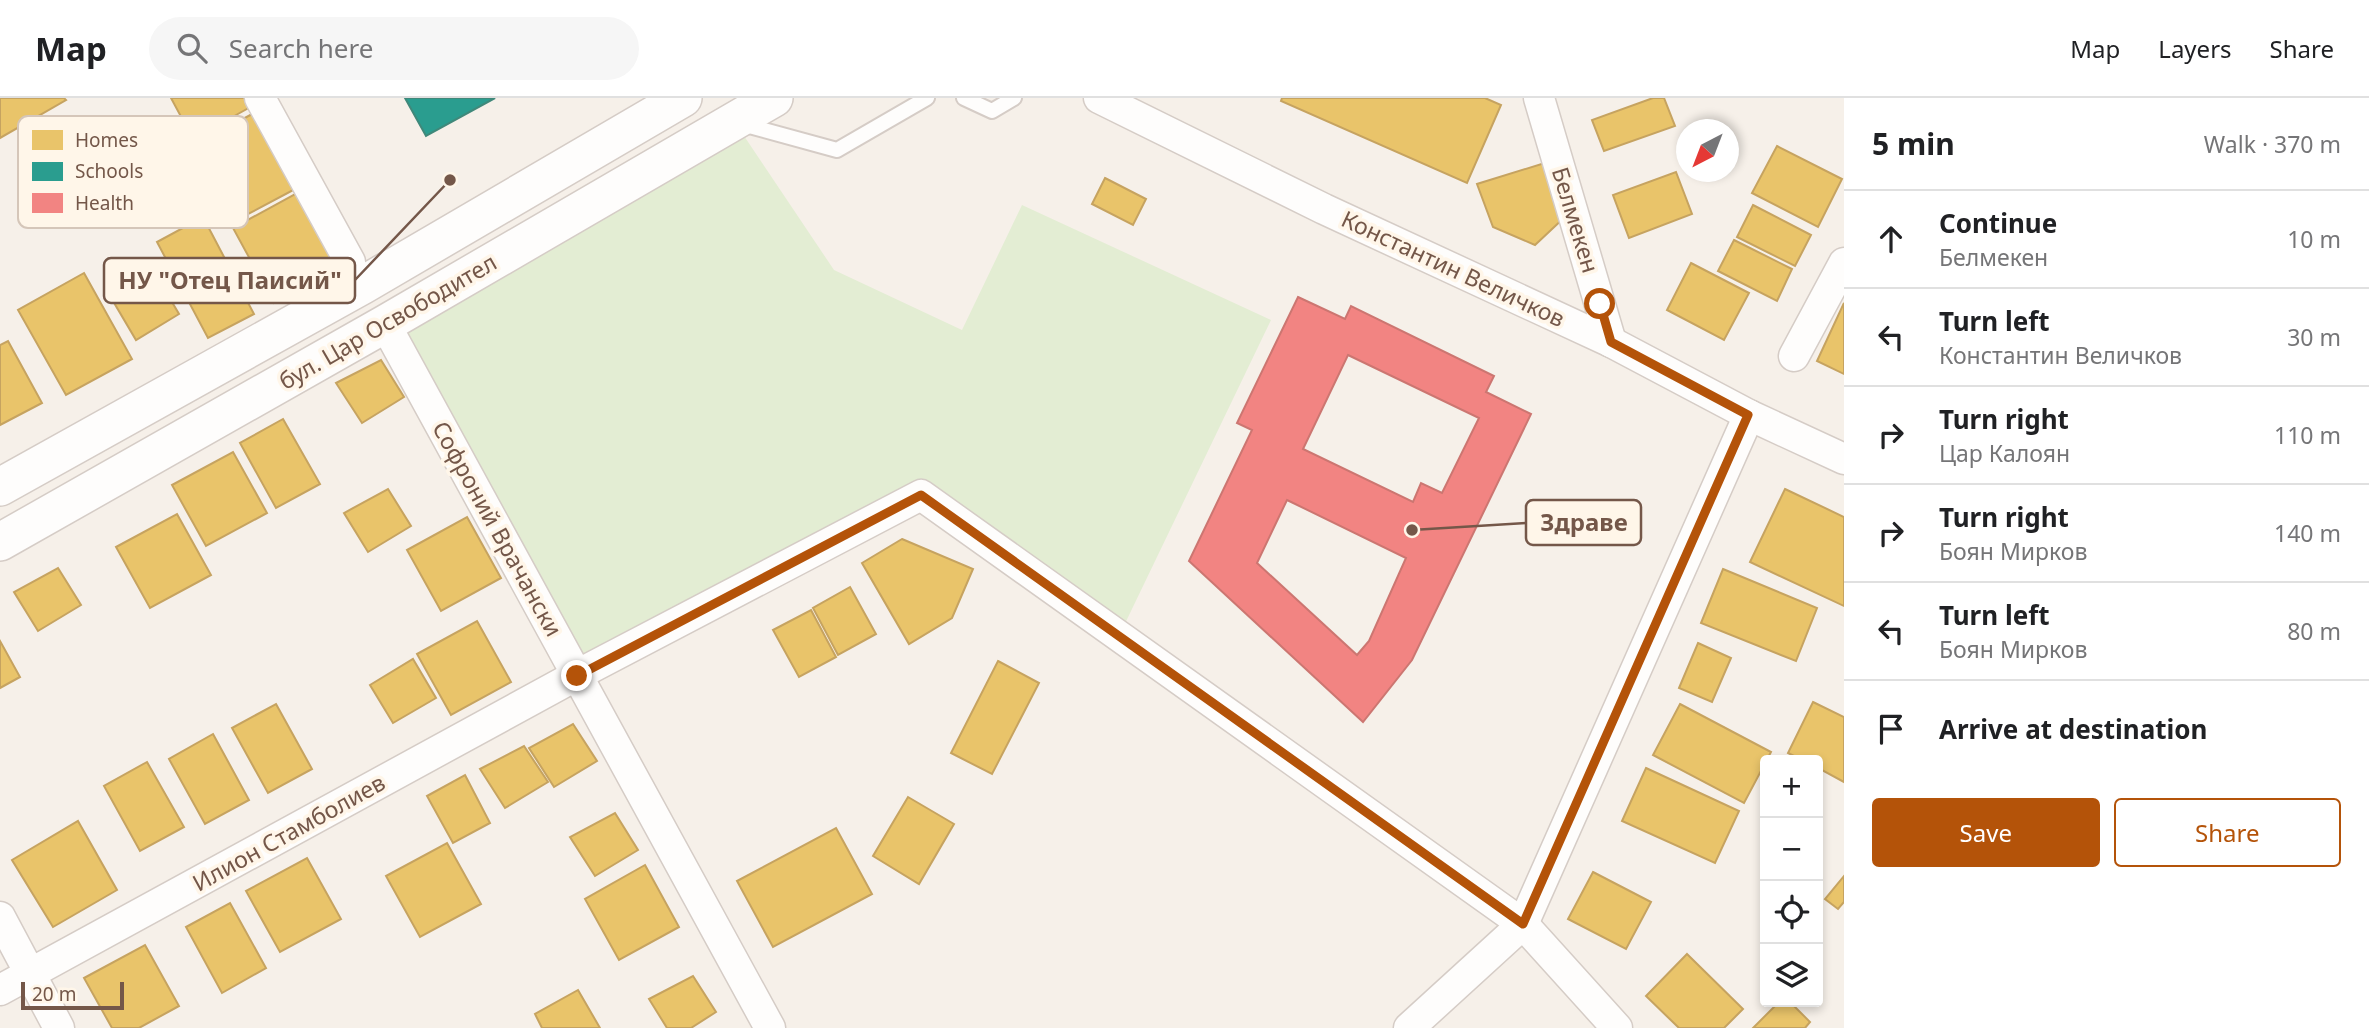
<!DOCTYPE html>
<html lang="en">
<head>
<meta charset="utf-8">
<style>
	:root { --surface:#fff; --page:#f6f6f6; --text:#202124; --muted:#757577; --line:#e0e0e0; --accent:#b45309 }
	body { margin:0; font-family:"Noto Sans",sans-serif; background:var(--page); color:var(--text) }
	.controls { position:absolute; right:21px; bottom:21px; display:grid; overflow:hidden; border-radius:7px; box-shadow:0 4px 10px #0003 }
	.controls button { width:63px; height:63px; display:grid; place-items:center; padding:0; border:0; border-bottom:2px solid var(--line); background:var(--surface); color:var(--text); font:35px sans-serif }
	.compass { position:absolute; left:1676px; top:21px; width:63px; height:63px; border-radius:50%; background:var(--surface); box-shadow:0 4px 10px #0003; rotate:222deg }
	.scale { position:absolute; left:21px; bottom:18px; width:103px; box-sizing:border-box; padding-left:7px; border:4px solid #745749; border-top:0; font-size:19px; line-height:24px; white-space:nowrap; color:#745749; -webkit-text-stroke:5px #fff6e9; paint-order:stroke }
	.stop { position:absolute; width:21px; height:21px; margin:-16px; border:5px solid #b45309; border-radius:50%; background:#fff }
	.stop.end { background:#b45309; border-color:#fff; box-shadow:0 2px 7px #0008 }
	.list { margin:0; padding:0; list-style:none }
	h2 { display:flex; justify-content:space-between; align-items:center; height:91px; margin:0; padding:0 28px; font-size:30px }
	h2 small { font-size:23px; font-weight:400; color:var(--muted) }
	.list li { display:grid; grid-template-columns:46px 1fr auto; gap:21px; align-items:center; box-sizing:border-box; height:98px; padding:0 28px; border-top:2px solid var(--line) }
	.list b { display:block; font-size:26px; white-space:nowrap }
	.list p { margin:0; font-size:23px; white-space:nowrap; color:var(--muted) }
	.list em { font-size:23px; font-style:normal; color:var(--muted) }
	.actions { display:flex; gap:14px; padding:21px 28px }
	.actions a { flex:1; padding:16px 0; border:2px solid var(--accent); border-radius:7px; text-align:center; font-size:24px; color:var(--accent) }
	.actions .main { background:var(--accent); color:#fff }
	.icon { flex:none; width:38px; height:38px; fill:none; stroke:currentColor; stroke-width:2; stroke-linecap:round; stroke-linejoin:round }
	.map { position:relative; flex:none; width:1844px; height:930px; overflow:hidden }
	header { display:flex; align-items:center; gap:42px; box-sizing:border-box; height:98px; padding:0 35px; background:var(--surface); border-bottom:2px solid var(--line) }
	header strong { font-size:33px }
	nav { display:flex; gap:38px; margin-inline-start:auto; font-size:24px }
	.search { width:490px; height:63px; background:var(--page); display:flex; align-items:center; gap:18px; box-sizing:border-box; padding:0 24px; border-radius:38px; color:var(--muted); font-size:26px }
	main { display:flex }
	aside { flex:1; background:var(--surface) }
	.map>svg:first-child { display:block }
	.green { fill:#e3edd3 }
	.homes { fill:#e9c46a; stroke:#c6a360; stroke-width:2 }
	.schools { fill:#2a9d8f; stroke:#40887a; stroke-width:2 }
	.health { fill:#f28482; stroke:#cc7671; stroke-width:2; fill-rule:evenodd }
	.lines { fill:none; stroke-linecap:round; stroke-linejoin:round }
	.service-casing { stroke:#d5ccc6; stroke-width:18 }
	.minor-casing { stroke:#d5ccc6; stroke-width:33 }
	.tertiary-casing { stroke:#d5ccc6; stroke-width:40 }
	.service { stroke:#fefdfc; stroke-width:14 }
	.minor { stroke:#fefdfc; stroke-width:30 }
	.tertiary { stroke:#fefdfc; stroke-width:37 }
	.route { stroke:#b45309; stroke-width:9 }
	.labels { text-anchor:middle; stroke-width:7; stroke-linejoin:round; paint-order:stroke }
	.street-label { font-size:23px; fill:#745749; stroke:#fff6e9 }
	.key { fill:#fff6e9; stroke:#d5c6b9; stroke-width:2 }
	.key-label { font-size:19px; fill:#745749 }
	.leader { fill:none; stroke:#745749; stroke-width:2.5 }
	.callout-dot { fill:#745749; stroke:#fff6e9; stroke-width:2.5 }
	.callout { fill:#fff6e9; stroke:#745749; stroke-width:2.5 }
	.callout-label { font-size:24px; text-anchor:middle; font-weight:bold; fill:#745749 }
</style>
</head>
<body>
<header>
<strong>Map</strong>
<div class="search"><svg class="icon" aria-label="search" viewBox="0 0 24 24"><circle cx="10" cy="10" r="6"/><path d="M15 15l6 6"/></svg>Search here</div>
<nav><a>Map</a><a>Layers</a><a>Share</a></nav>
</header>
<main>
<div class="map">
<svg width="1844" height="930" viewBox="0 0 1844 930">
	<rect width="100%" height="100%" fill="#f6f0e9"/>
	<path class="green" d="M734 23 834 172 962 232 1022 107 1271 222 1119 538 921 397 577 577 385 226Z"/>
	<g class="homes">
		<path d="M0 0H64L66 2 0 40Z"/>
		<path d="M171 0H249L254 7 193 41Z"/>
		<path d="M1282 0H1485L1501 7 1467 85 1281 3Z"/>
		<path d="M1653 0H1664L1675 28 1604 53 1592 22Z"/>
		<path d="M256 14 297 90 233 124 192 48Z"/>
		<path d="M1777 48 1842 81 1818 129 1752 95Z"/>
		<path d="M1548 64 1567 117 1535 147 1493 129 1477 86Z"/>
		<path d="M1676 74 1692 116 1629 140 1613 97Z"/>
		<path d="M1105 80 1146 101 1133 127 1092 106Z"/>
		<path d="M297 95 337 171 274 205 233 130Z"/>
		<path d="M1753 107 1811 137 1795 168 1737 139Z"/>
		<path d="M203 119 254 216 208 240 157 144Z"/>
		<path d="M1734 142 1792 171 1777 203 1718 173Z"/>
		<path d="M1691 165 1749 195 1724 242 1667 212Z"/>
		<path d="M84 175 132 261 66 297 18 212Z"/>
		<path d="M156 177 179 216 136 242 113 203Z"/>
		<path d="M1844 205V276L1817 263Z"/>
		<path d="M8 243 42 305 0 327V247Z"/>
		<path d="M381 262 404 299 362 325 336 285Z"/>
		<path d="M283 321 320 386 276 410 240 345Z"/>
		<path d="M233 354 267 415 206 448 172 387Z"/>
		<path d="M388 391 411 428 368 454 344 415Z"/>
		<path d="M1785 391 1844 419V508L1750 464Z"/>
		<path d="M177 416 211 477 150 510 116 449Z"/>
		<path d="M467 419 501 480 441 513 407 452Z"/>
		<path d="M902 441 973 471 952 520 909 546 862 465Z"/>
		<path d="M58 470 81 507 38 533 14 494Z"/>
		<path d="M1723 471 1817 510 1796 563 1701 525Z"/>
		<path d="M850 489 876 536 838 557 813 510Z"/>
		<path d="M811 512 836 559 799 579 773 532Z"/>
		<path d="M477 523 511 584 451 617 417 556Z"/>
		<path d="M0 543 20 579 0 590Z"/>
		<path d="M1698 545 1731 560 1712 604 1679 590Z"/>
		<path d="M413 561 436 600 393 625 370 587Z"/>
		<path d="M998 563 1039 585 992 676 951 655Z"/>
		<path d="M1813 604 1844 619V684L1818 670V662H1802L1788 655Z"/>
		<path d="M276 606 312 671 268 695 232 630Z"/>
		<path d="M1680 606 1771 654 1744 705 1653 657Z"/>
		<path d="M573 626 597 663 554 689 529 650Z"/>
		<path d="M213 636 249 702 205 726 169 661Z"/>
		<path d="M524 648 548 684 505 710 480 671Z"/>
		<path d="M147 664 184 729 140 753 104 688Z"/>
		<path d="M1646 670 1739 713 1715 765 1622 723Z"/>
		<path d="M465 677 490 725 453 745 427 698Z"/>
		<path d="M908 699 954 726 919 786 873 758Z"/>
		<path d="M615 715 638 752 595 778 570 739Z"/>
		<path d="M78 723 117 792 53 829 12 762Z"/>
		<path d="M836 730 872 796 773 849 737 783Z"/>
		<path d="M447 745 481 806 420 839 386 778Z"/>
		<path d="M307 760 341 821 280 854 246 793Z"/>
		<path d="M645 767 679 829 619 862 585 801Z"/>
		<path d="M1593 774 1651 804 1626 851 1568 821Z"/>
		<path d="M1844 778V804L1838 811 1825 801Z"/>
		<path d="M230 805 266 870 222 895 186 829Z"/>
		<path d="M145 847 179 908 139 930H112L84 880Z"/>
		<path d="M1687 856 1743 911 1724 930H1679L1646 898Z"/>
		<path d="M693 878 716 914 691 930H667L649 901Z"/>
		<path d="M578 892 600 930H542L535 916Z"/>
		<path d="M1779 904H1790L1810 924 1805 930H1753Z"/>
	</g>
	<path class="schools" d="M405 0H495L426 38Z"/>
	<path class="health" d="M1298 199 1345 221 1351 208 1494 278 1486 294 1531 316 1412 562 1363 624 1189 463 1252 332 1237 325ZM1348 257 1479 320 1442 395 1421 385 1413 404 1303 351ZM1287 402 1406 460 1369 543 1357 557 1257 465Z"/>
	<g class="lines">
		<g class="service-casing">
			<g id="service">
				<path d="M964 0 992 13 1014 0"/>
				<path d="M742 26 837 52 927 0"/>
			</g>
		</g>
		<g class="minor-casing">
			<g id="minor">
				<path d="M260 0 350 164"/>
				<path d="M1099 0 1324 111 1611 244 1749 317 1844 361"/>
				<path d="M1539 0 1611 244"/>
				<path d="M385 226 770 930"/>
				<path d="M1794 258 1844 165"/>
				<path d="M0 819 59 930"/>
				<path d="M0 892 577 577 921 397 1523 826 1617 930"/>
				<path d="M1409 930 1523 826 1749 317"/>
			</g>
		</g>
		<g class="tertiary-casing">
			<g id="tertiary">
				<path d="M0 389 363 187 683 0"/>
				<path d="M0 444 385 226 774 0"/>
			</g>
		</g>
		<use href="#service" class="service"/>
		<use href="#minor" class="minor"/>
		<use href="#tertiary" class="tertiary"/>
	</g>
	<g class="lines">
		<path class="route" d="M577 578 921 397 1523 826 1748 317 1611 244 1600 206"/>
	</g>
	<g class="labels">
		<g class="street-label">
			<text transform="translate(1575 122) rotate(73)" y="8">Белмекен</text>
			<text transform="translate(1453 171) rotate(25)" y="8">Константин Величков</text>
			<text transform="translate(388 224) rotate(-30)" y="8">бул. Цар Освободител</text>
			<text transform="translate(497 431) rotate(61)" y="8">Софроний Врачански</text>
			<text transform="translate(289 735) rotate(-29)" y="8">Илион Стамболиев</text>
		</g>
	</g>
	<rect x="18" y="18" width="230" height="112" rx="10" class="key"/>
	<rect x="32" y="32" width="31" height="20" fill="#e9c46a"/>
	<rect x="32" y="64" width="31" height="19" fill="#2a9d8f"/>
	<rect x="32" y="95" width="31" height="20" fill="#f28482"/>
	<g class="key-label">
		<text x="75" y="49">Homes</text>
		<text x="75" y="80">Schools</text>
		<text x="75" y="112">Health</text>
	</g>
	<path class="leader" d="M450 82L355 182M1412 432L1526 425"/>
	<g class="callout-dot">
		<circle cx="450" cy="82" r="7"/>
		<circle cx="1412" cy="432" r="7"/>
	</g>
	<g class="callout">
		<rect x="104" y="160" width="251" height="45" rx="7"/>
		<rect x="1526" y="402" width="115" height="45" rx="7"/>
	</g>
	<g class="callout-label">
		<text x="230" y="191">НУ "Отец Паисий"</text>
		<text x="1584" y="433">Здраве</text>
	</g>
</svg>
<div class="controls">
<button>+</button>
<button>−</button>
<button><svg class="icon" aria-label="locate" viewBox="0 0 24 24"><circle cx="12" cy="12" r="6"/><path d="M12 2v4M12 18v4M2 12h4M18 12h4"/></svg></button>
<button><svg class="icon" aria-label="layers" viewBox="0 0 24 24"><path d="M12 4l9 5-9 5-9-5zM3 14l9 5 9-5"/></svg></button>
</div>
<svg class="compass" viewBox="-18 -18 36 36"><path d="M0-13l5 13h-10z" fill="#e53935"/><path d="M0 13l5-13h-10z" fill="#757577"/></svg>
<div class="scale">20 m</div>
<div class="stop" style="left:1600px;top:206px"></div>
<div class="stop end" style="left:577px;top:578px"></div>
</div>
<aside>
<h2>5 min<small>Walk · 370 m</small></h2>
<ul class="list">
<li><svg class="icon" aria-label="ahead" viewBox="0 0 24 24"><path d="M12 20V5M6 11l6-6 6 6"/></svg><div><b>Continue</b><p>Белмекен</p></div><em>10 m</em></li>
<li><svg class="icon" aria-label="left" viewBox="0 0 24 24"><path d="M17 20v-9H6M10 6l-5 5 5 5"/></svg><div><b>Turn left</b><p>Константин Величков</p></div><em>30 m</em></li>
<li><svg class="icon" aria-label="right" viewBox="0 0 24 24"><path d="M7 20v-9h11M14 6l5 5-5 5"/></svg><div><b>Turn right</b><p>Цар Калоян</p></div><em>110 m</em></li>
<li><svg class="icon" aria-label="right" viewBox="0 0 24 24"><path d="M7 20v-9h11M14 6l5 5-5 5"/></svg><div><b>Turn right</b><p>Боян Мирков</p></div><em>140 m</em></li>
<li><svg class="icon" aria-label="left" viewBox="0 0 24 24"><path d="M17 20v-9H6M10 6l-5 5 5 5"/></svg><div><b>Turn left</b><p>Боян Мирков</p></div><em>80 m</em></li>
<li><svg class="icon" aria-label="arrive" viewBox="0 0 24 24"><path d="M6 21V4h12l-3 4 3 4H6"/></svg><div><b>Arrive at destination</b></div></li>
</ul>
<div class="actions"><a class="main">Save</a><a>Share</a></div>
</aside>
</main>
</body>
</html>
